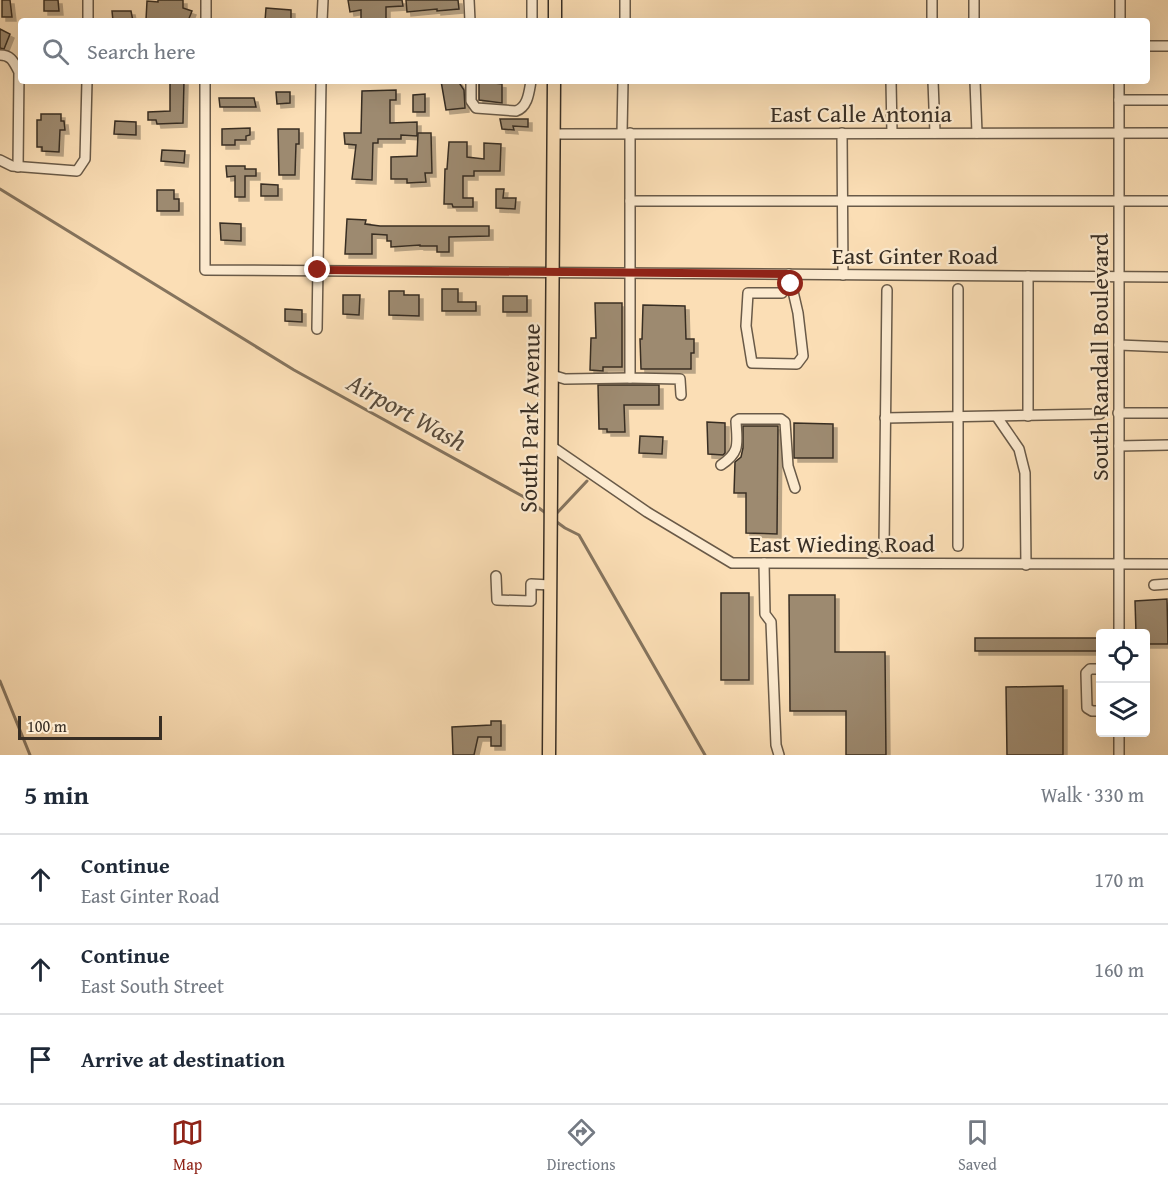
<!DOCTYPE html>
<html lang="en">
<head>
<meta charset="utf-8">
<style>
	:root { --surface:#fff; --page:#f2f2f3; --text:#1f2937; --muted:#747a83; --line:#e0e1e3; --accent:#8f2418 }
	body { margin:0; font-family:"Gentium Book Plus",serif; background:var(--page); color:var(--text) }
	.controls { position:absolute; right:18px; bottom:18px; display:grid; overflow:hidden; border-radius:6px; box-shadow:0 6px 24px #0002 }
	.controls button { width:54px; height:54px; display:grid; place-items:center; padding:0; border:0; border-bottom:2px solid var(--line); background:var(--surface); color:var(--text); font:30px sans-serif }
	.scale { position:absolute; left:18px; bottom:15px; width:144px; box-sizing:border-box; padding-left:6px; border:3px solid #382e24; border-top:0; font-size:16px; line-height:21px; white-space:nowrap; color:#382e24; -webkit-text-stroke:4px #fceacf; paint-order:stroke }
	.stop { position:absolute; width:18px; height:18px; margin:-14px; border:4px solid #8f2418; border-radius:50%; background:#fff }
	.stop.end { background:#8f2418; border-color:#fff; box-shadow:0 2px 6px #0008 }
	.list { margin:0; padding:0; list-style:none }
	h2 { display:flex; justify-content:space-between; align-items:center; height:78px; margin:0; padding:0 24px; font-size:26px }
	h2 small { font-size:20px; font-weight:400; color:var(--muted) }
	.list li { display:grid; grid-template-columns:39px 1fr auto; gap:18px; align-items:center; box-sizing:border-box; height:90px; padding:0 24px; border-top:2px solid var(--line) }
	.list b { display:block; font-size:22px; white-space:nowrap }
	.list p { margin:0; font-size:20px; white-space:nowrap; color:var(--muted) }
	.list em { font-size:20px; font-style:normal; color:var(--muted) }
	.icon { flex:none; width:33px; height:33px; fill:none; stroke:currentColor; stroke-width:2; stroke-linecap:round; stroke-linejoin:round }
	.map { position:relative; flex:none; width:1168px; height:755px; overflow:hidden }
	.search { position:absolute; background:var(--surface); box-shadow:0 6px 24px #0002; left:18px; right:18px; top:18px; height:66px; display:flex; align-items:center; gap:15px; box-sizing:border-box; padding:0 21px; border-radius:6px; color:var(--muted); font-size:22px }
	.sheet { height:348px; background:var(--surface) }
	nav { display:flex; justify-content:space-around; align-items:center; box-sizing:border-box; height:84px; border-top:2px solid var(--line); background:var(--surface); font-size:16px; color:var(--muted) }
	nav a { display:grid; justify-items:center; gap:3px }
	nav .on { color:var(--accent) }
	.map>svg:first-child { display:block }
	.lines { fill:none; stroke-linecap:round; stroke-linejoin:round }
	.stream { stroke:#85745e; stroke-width:3 }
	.building { fill:#9d8a6f; stroke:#382e24; stroke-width:1.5; filter:url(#shadow) }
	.minor-casing { stroke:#695a48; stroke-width:12 }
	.major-casing { stroke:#382e24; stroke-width:15 }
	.minor { stroke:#fceacf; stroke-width:9 }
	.major { stroke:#fbdeb5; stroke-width:12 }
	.route { stroke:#8f2418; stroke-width:8 }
	.labels { text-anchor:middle; stroke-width:4.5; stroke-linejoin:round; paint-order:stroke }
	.street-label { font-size:24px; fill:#382e24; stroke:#fceacf }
	.water-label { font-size:26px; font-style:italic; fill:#584b3c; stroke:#fceacf }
</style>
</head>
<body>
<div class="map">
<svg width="1168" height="755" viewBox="0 0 1168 755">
	<defs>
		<filter id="shadow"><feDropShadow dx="4" dy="4" stdDeviation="0" flood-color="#0004"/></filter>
	</defs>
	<rect width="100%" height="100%" fill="#fbdeb5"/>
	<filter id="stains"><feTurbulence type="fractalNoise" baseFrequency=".00333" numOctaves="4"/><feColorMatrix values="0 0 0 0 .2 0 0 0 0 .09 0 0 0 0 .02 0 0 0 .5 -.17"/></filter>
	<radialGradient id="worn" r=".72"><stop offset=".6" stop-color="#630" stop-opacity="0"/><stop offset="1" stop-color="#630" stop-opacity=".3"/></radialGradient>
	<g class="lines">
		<g class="stream">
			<path d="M0 189 294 370 524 497 547 514"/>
			<path d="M556 514 587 481"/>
			<path d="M554 520 565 528 579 535 705 755"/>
			<path d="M0 681 30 755"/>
		</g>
	</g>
	<g class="building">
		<path d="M2 0H10L12 17H2Z"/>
		<path d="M44 0H58L59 11H44Z"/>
		<path d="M158 0H183V8L192 11 188 21 146 20 147 1 158 2Z"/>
		<path d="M348 0H402L403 6 386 7V21H361V10L350 12Z"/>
		<path d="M406 0H458L459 9 437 11V9L407 12Z"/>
		<path d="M266 8 291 10V21H265Z"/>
		<path d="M112 11H131L133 21H113Z"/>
		<path d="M0 29 10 34 4 49 0 48Z"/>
		<path d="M170 81H184L183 123 157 124 156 120H148V112L170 111Z"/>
		<path d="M441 81H458L464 90 465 108 446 110Z"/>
		<path d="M479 81 502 84V103L479 100Z"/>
		<path d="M396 90V100H390V123L417 122V136L401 135V139H378V143H373L372 180 352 179 356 145 345 144 344 133H361L362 91Z"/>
		<path d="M276 92H290V103L277 104Z"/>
		<path d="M425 94V112H413V95Z"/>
		<path d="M219 98H254L256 107H220Z"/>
		<path d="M41 114H61V121H64L65 130H60L59 152 42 151V147H37V120H41Z"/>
		<path d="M500 119H528V127L513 126 514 130 502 129Z"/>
		<path d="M115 121 136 122V135L114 134Z"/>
		<path d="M250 128V135L246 136V140H235V145H222V129Z"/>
		<path d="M278 129H299V144H296L295 175H279Z"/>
		<path d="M418 133H431L432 173H425L426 182 407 183V179H391V157L417 156Z"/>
		<path d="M449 142H467V157L484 159V143L501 144 500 171H474V176H463V198H473V207H453L452 204H444L445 169H447Z"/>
		<path d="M162 150 185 151 184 163 161 161Z"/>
		<path d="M226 166H245V169H256V176H245V197H235V176L227 177Z"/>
		<path d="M261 184 278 185V196H261Z"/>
		<path d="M496 189H504L503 198H516L515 209 496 208Z"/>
		<path d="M157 190H174V199H179V211H157Z"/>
		<path d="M347 219 366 220 365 224 380 226H489V236L449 237V252H437V246H420V245L391 247V241H387V235L372 234V254H345Z"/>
		<path d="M220 223 241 224V241L221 240Z"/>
		<path d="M442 289H458V302H476V311H442Z"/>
		<path d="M389 291H404V295H419V316L389 315Z"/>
		<path d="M343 295H360L359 315 343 314Z"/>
		<rect x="503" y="296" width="24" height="16"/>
		<path d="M595 303H622V367H603V371L590 370 591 338H596Z"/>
		<path d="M643 305 685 306 686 339H694V353H691V369H641L640 339H642Z"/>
		<path d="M285 309 302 310V322L285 321Z"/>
		<path d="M598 385H659V405H624L625 432H607V429H599Z"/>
		<path d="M707 422 725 423V453L723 455 708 454Z"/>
		<path d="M794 423 833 424V458H794Z"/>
		<path d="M743 426H778L777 534 746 533V493H734L735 462 741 457 743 448Z"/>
		<path d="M640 436 663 437 662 454 639 453Z"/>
		<rect x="721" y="593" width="28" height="87"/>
		<path d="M789 595H835V652H885L886 755H846V711H790Z"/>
		<path d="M1167 599 1168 644H1146V633H1136L1135 601Z"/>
		<rect x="975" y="638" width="126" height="13"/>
		<path d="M1063 686V755H1007L1006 687Z"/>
		<path d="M491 721H501V746H491V737H478L474 755H453L452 727 491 725Z"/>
	</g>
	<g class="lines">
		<g class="minor-casing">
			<g id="minor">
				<path d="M469 0 470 21"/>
				<path d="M932 0V21"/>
				<path d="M974 0V21"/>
				<path d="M88 21V0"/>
				<path d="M206 21V0"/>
				<path d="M322 21 323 0"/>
				<path d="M532 21V0"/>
				<path d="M625 21V0"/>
				<path d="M1120 21V0"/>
				<path d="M1147 46H1168"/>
				<path d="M0 55C12 55 14 63 19 72L18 167"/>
				<path d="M205 81V270L1168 277"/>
				<path d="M471 81V101L476 108 516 111C528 107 529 92 531 81"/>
				<path d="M891 81 892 133"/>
				<path d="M933 81 935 133"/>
				<path d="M975 81 977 133"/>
				<path d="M1119 81V634"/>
				<path d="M1119 100H1168"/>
				<path d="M622 133 623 81"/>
				<path d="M630 133V378L680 379 681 395"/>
				<path d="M842 133 843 275"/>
				<path d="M553 134 1168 133"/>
				<path d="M0 160 12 166 77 171 85 159 87 81"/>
				<path d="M630 201H1168"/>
				<path d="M1028 276V416"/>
				<path d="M782 293H748L746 326 752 363 797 364 803 356 798 313 789 274"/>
				<path d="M317 329 321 81"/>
				<path d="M1119 345 1168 347"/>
				<path d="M552 375 565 379 630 378"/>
				<path d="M1118 413H1168"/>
				<path d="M997 417 1019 449 1025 473 1026 565"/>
				<path d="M885 418 1100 414"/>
				<path d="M551 446 647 512 732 563 1168 564"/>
				<path d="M1119 446 1168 445"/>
				<path d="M721 465C741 452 737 443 736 421L739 419H781L785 422 788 466 795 488"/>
				<path d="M958 546V289"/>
				<path d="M884 547 887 290"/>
				<path d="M764 563 765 614 771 622 776 745 779 755"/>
				<path d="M496 576 497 600 531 601V584L550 585"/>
				<path d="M1154 585 1168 584"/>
				<path d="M1100 669H1090L1086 673 1087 708 1092 711H1100"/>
				<path d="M1119 732V755"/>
			</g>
		</g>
		<g class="major-casing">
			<g id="major">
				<path d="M555 21V0"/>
				<path d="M549 755 554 81"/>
			</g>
		</g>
		<use href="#minor" class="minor"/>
		<use href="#major" class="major"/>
	</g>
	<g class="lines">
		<path class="route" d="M318 270 789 274 791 284"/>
	</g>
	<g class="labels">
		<g class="street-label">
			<text x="861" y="122">East Calle Antonia</text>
			<text x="915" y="264">East Ginter Road</text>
			<text transform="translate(1100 357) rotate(-90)" y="8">South Randall Boulevard</text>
			<text transform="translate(530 418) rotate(-89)" y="8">South Park Avenue</text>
			<text x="842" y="552">East Wieding Road</text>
		</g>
		<g class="water-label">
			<text transform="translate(407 412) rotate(29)" y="9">Airport Wash</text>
		</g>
	</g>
	<rect width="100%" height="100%" filter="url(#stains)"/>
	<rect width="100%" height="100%" fill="url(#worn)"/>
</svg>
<div class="controls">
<button><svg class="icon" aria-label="locate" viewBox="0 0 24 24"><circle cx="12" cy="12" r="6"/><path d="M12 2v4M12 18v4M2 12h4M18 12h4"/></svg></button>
<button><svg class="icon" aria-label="layers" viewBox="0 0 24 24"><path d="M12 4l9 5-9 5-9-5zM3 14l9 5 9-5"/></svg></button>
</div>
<div class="scale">100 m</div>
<div class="stop" style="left:791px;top:284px"></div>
<div class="stop end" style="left:318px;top:270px"></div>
<div class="search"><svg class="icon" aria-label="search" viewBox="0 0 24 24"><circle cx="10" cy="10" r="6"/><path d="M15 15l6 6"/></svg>Search here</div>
</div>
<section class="sheet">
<h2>5 min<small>Walk · 330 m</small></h2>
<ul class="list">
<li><svg class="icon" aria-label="ahead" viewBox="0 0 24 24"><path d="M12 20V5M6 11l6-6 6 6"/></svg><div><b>Continue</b><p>East Ginter Road</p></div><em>170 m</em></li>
<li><svg class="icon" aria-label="ahead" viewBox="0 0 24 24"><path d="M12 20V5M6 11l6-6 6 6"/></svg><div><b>Continue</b><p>East South Street</p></div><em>160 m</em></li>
<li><svg class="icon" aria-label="arrive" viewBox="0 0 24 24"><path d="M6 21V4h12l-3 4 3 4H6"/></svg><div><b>Arrive at destination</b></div></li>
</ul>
</section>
<nav>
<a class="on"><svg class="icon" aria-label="map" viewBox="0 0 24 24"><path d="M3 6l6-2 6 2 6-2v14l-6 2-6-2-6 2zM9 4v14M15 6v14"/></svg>Map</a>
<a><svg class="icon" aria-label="directions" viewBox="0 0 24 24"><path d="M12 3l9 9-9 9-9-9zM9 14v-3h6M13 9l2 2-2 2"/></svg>Directions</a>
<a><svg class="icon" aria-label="saved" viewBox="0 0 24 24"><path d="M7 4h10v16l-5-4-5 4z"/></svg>Saved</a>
</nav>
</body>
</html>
